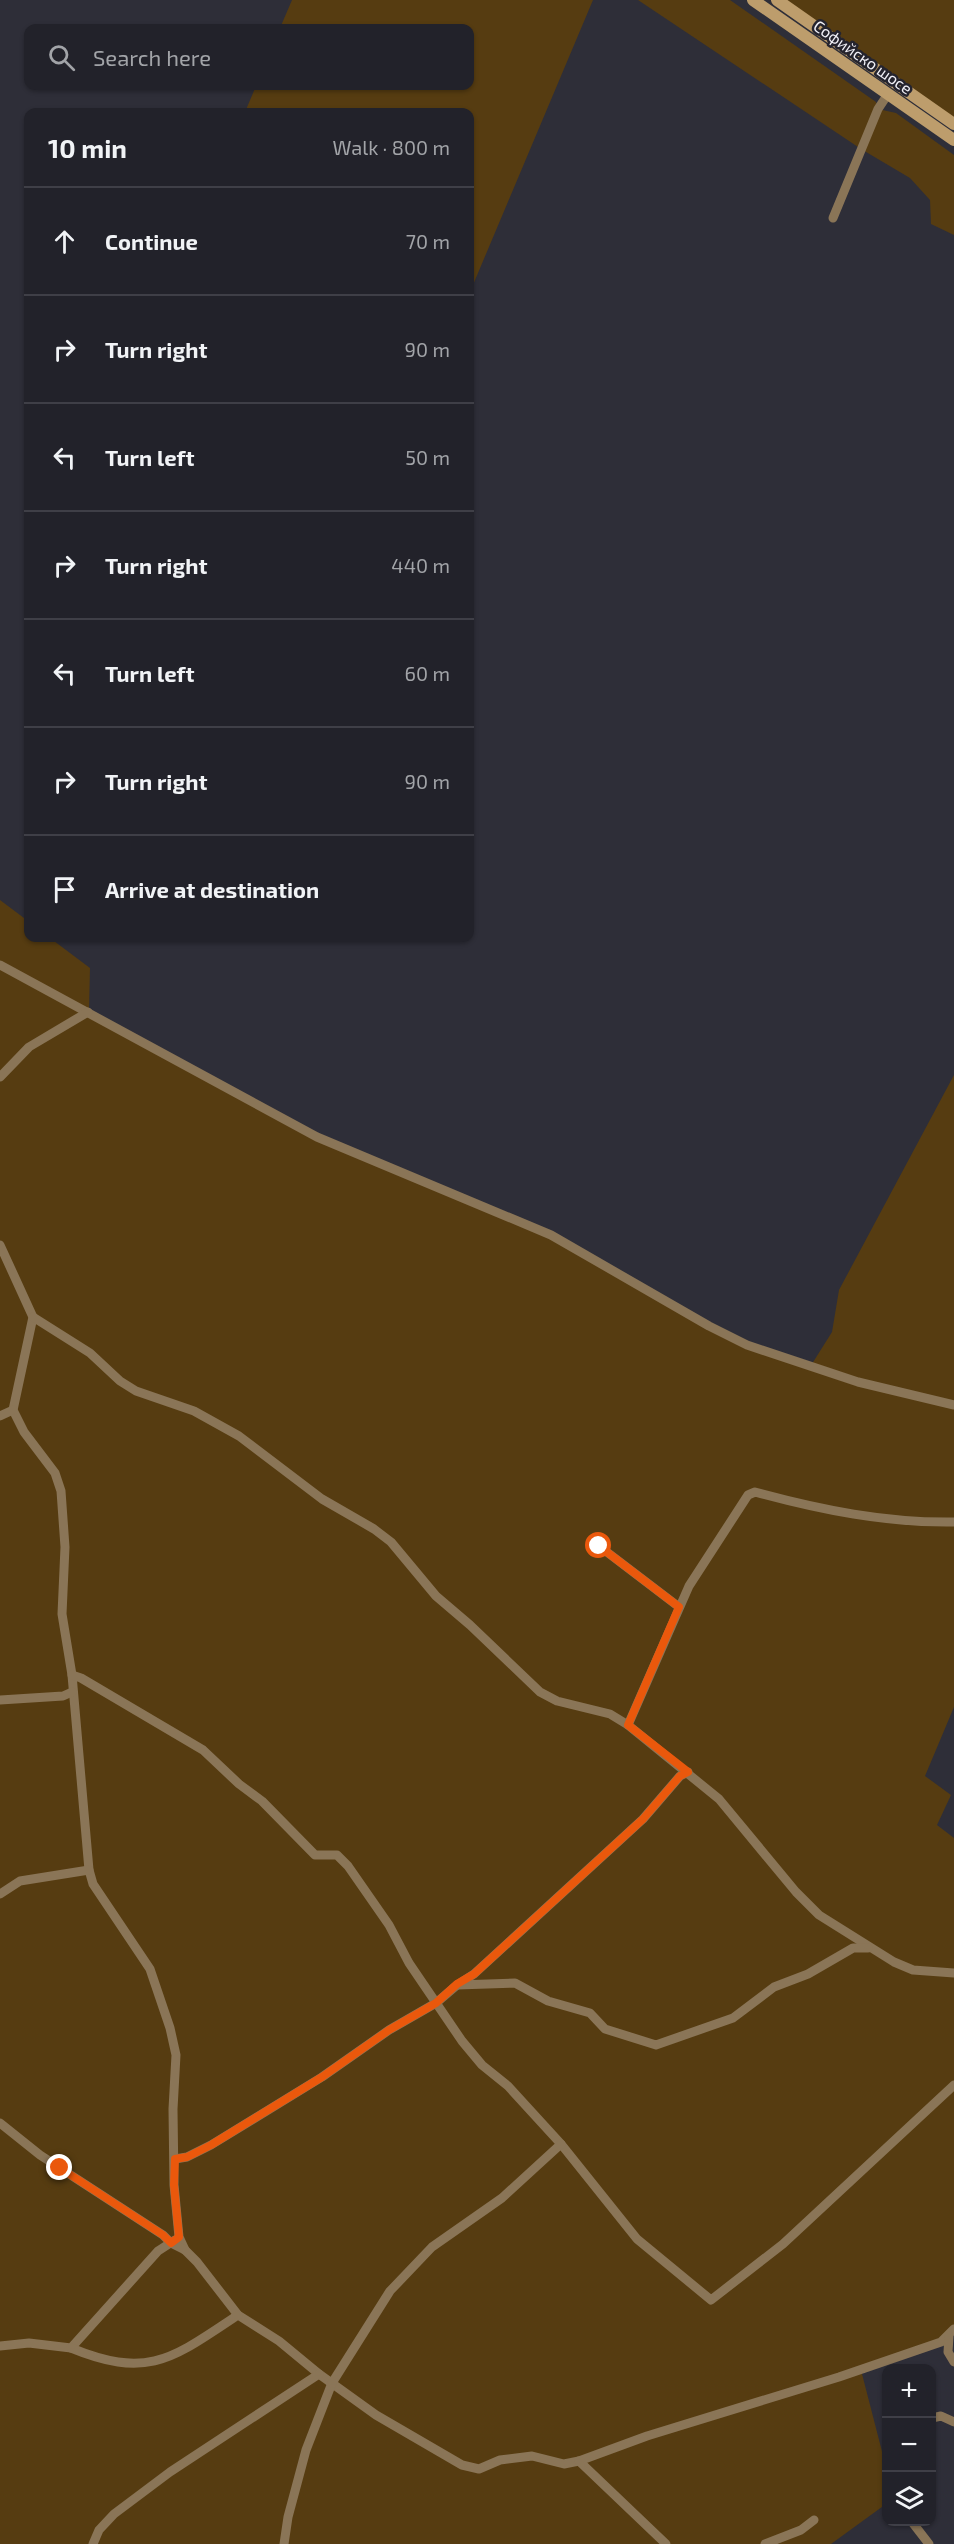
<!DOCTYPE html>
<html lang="en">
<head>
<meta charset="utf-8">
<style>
	:root { --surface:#22222a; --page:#2a2a32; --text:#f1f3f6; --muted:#a2a4a8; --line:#3f3f47 }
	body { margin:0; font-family:"Exo 2",sans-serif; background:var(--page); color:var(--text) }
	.controls { position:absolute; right:18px; bottom:18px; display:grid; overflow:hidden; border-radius:12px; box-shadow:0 2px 4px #0004 }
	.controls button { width:54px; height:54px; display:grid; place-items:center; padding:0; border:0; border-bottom:2px solid var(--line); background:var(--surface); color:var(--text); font:30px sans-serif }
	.stop { position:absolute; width:18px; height:18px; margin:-14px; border:4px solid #ea580c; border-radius:50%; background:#fff }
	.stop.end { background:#ea580c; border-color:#fff; box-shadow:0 2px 6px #0008 }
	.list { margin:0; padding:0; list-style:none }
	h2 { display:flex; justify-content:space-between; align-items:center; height:78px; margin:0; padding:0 24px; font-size:26px }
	h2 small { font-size:20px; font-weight:400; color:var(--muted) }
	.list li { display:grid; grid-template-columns:39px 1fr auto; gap:18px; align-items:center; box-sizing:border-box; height:108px; padding:0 24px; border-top:2px solid var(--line) }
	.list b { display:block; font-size:22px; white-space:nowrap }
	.list em { font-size:20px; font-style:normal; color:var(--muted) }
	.icon { flex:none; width:33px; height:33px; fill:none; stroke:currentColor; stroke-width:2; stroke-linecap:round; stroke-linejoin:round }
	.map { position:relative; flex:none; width:954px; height:2544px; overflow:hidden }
	.search { position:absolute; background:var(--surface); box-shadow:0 2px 4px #0004; left:24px; top:24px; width:450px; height:66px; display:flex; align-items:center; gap:15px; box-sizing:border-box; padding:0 21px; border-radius:12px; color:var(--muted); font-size:22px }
	.panel { position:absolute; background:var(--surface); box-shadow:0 2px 4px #0004; left:24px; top:108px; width:450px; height:834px; border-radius:12px }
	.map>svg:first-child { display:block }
	.green { fill:#563c11 }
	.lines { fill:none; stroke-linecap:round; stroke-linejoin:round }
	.street { stroke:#8a7557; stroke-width:9 }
	.secondary { stroke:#bd9d6c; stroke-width:12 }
	.route { stroke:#ea580c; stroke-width:8 }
	.labels { text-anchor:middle; stroke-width:5; stroke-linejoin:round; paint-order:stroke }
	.street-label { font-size:16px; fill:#f1f0f7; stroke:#25242e }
</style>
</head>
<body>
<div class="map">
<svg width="954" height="2544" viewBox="0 0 954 2544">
	<rect width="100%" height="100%" fill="#2e2e38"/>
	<g class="green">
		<path d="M292 0H593L470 292V112H245L256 86H470V28H280Z"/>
		<path d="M638 0H730L876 102 878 109 896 113 954 155V235L931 224 930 200 910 178 861 149Z"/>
		<path d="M777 0H954V124Z"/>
		<path d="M0 900 28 921V938H50L90 968 89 1012 277 1117 551 1235 709 1326 810 1367 832 1332 839 1290 954 1075V1707L925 1776 951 1795 937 1825 954 1838V2329L949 2336 861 2370 886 2467V2504L831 2544H0Z"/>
	</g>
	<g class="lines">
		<g class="street">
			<path d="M833 218 878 109 888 94"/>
			<path d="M0 965 317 1137 551 1235 709 1326 747 1345 858 1382 954 1405"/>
			<path d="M0 1077 29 1047 88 1012"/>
			<path d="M0 1245 33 1317 13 1410 24 1432 55 1473 61 1491 65 1547 62 1614 72 1675 89 1870 93 1884 150 1969 170 2028 176 2055 173 2109 174 2185 179 2237 185 2250"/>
			<path d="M33 1317 90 1353 120 1381 136 1391 194 1411 239 1436 322 1499 374 1529 391 1542 436 1596 470 1625 540 1692 557 1701 610 1714 628 1725 719 1799 796 1892 819 1915 894 1962 913 1970 954 1973"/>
			<path d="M0 1416 13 1410"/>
			<path d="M599 1546 679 1607"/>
			<path d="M72 1675 81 1678 203 1750 239 1784 262 1801 315 1855H337L348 1866 389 1925 409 1963 462 2041 482 2065 508 2086 561 2144 637 2239 711 2300 783 2244 954 2085"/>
			<path d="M0 1700 63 1696 72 1692"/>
			<path d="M628 1725 689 1586 748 1495 755 1492C821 1510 886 1523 954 1522"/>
			<path d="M0 1894 20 1881 89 1870"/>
			<path d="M457 1985 515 1983 548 2001 590 2013 605 2029 656 2045 733 2018 774 1987 808 1974 853 1948H868"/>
			<path d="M0 2123 40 2155 163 2235 171 2243 185 2250 197 2262 238 2315 279 2341 319 2374 376 2415 462 2465 479 2469 500 2460 532 2456 564 2464 579 2461 647 2436 839 2377 941 2342 954 2329"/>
			<path d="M175 2159 187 2157 211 2145 322 2077 389 2030 436 2003 457 1985 474 1974 643 1819 680 1776 688 1772"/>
			<path d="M949 2336 948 2352 954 2362"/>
			<path d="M0 2346 29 2343 71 2348 158 2251 175 2240"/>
			<path d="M71 2348C149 2380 173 2358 238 2315"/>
			<path d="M932 2418 941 2416 954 2422"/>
			<path d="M579 2461 666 2544"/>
			<path d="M912 2522 929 2544"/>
			<path d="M93 2544 99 2530 114 2514 170 2472 319 2374"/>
			<path d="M284 2544 288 2517 306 2450 332 2383 390 2291 432 2247 502 2198 561 2144"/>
			<path d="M765 2544 801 2530 814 2520"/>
		</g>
		<g class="secondary">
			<path d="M753 0 954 140"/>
			<path d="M777 0 954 124"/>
		</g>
	</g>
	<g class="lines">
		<path class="route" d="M60 2168 163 2235 171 2243 179 2237 174 2185 175 2159 187 2157 211 2145 322 2077 389 2030 436 2003 457 1984 474 1974 643 1819 680 1776 688 1772 628 1725 679 1607 599 1546"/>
	</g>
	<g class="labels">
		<g class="street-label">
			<text transform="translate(863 57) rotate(35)" y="6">Софийско шосе</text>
		</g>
	</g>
</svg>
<div class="controls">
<button>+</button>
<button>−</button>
<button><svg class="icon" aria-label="layers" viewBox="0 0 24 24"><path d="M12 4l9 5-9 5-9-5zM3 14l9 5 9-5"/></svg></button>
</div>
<div class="stop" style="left:599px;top:1546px"></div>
<div class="stop end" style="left:60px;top:2168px"></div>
<div class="search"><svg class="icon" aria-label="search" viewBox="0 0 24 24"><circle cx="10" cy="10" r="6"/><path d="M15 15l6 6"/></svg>Search here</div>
<section class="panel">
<h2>10 min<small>Walk · 800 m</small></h2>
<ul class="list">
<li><svg class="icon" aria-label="ahead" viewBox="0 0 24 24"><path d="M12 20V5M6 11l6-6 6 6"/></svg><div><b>Continue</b></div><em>70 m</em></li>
<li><svg class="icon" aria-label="right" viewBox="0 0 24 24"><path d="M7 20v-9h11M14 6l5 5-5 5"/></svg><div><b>Turn right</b></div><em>90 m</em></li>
<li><svg class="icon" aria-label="left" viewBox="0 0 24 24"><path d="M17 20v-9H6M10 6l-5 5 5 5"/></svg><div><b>Turn left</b></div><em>50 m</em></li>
<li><svg class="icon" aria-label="right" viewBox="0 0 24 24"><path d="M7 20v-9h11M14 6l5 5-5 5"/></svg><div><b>Turn right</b></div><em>440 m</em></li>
<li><svg class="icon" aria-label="left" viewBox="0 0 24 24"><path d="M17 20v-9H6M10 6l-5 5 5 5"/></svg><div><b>Turn left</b></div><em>60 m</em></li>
<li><svg class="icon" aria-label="right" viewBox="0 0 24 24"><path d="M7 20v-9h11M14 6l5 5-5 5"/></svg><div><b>Turn right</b></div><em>90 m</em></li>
<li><svg class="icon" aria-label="arrive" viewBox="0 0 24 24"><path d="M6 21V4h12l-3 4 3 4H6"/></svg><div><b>Arrive at destination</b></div></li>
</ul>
</section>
</div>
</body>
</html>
